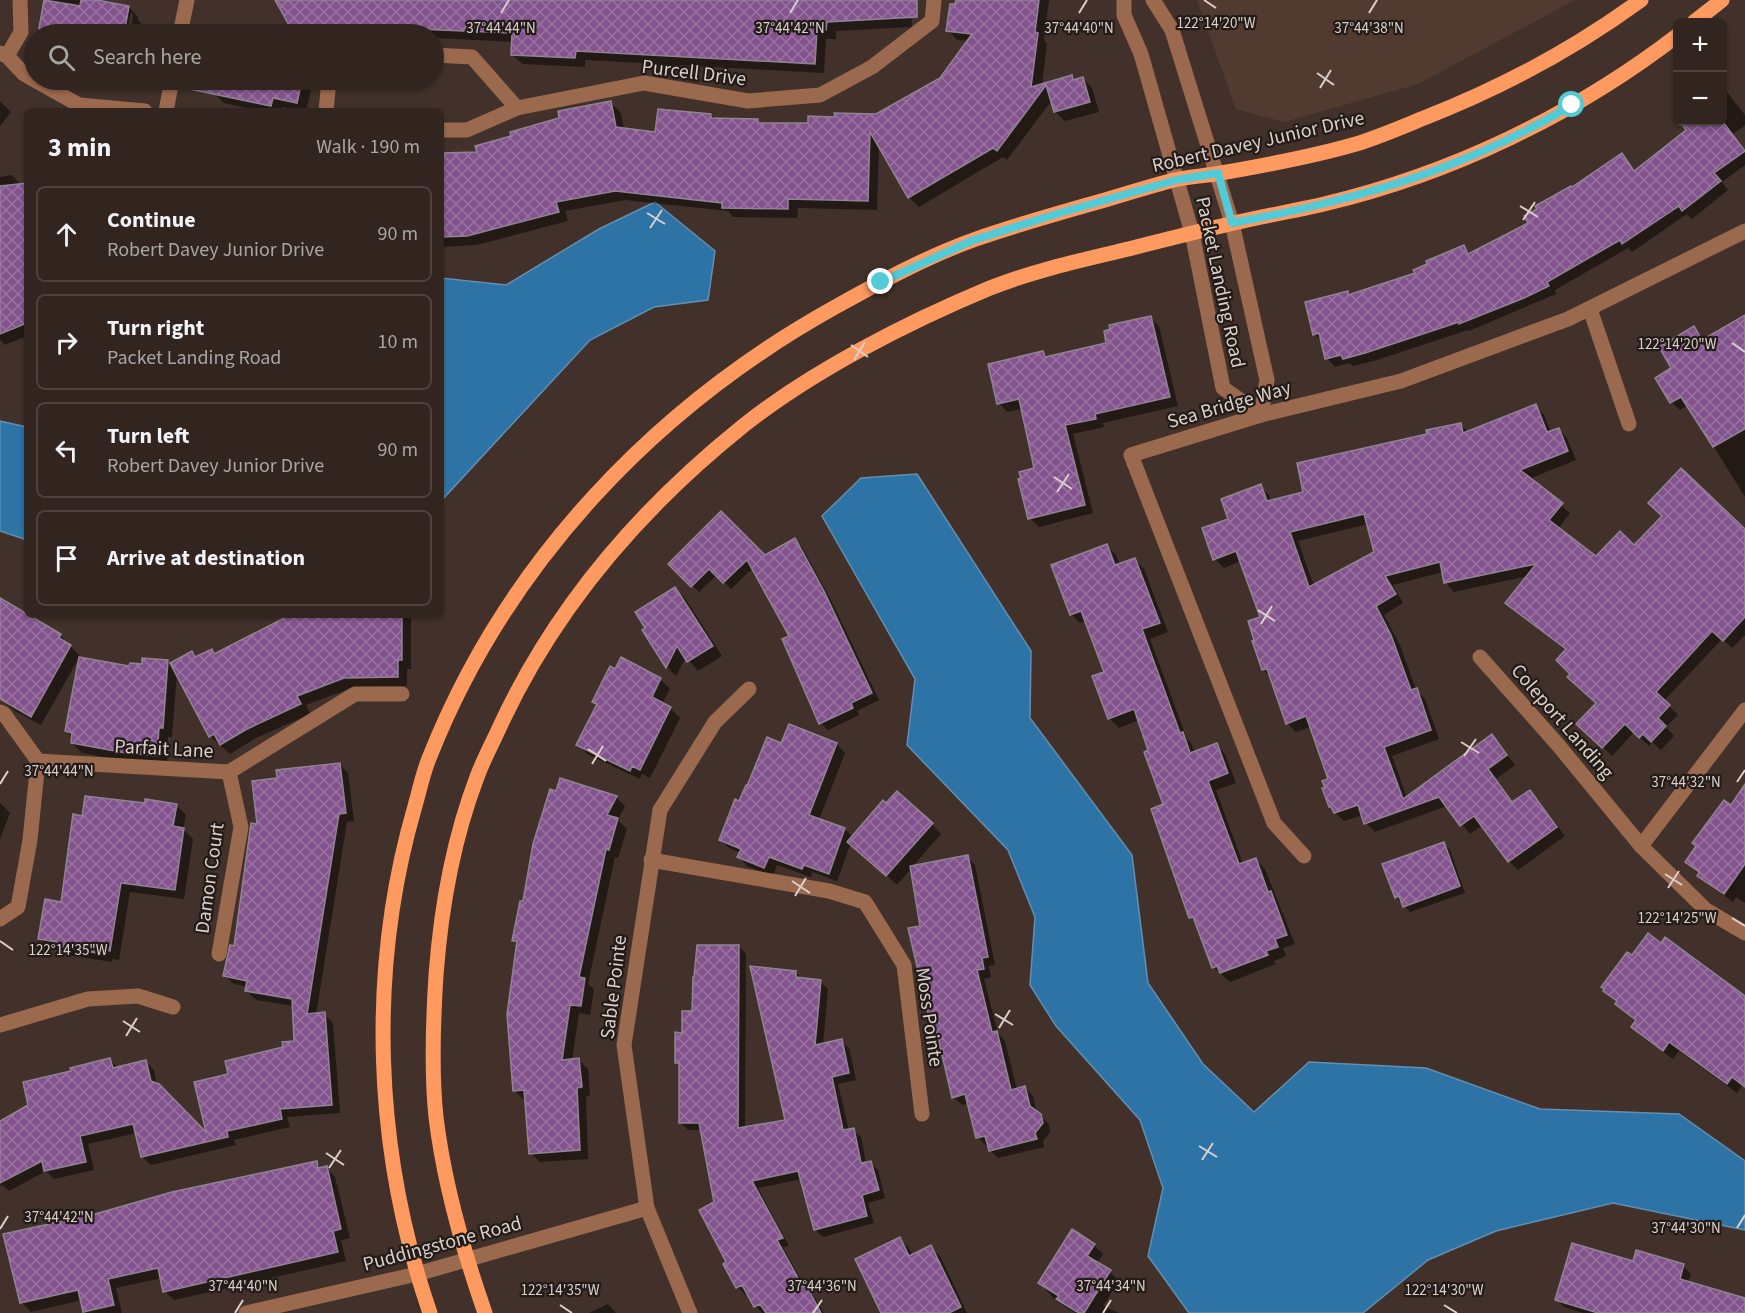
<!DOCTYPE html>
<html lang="en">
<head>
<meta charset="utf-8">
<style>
	:root { --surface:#322520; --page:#3d312d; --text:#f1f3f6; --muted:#a8a5a5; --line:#4d423e }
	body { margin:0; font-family:"Source Sans 3",sans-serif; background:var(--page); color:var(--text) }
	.controls { position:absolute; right:18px; top:18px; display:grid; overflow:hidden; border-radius:9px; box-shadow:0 2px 4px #0004 }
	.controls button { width:54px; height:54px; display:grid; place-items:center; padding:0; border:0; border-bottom:2px solid var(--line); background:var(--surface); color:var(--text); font:30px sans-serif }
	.stop { position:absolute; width:18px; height:18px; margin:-14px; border:4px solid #52cbd7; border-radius:50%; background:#fff }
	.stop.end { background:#52cbd7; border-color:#fff; box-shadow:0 2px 6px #0008 }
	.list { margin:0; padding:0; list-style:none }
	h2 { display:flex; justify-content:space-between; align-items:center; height:78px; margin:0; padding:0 24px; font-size:26px }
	h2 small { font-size:20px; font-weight:400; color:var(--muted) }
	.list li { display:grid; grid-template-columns:39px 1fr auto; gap:18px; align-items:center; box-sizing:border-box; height:96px; margin:0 12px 12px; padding:0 12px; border:2px solid var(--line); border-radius:9px }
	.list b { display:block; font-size:22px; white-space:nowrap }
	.list p { margin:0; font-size:20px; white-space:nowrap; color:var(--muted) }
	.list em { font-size:20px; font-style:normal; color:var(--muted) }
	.icon { flex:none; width:33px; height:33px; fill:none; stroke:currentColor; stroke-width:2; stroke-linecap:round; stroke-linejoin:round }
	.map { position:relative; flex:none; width:1745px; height:1313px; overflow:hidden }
	.search { position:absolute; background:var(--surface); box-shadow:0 2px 4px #0004; left:24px; top:24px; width:420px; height:66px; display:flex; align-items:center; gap:15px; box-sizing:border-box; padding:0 21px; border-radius:33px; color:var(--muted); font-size:22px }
	.panel { position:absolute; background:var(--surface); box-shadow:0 2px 4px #0004; left:24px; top:108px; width:420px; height:510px; border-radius:9px }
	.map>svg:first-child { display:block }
	.built { fill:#513b31 }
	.water { fill:#2e73a6; stroke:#628fb1; stroke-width:1.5 }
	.shadow { fill:#0007; fill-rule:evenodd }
	.building { fill:url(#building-cross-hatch); stroke:#908493; stroke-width:1.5; fill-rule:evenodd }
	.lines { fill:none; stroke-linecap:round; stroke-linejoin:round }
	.minor { stroke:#9b694e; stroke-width:15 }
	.major { stroke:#fe9960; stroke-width:15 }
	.route { stroke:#52cbd7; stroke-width:8 }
	.ticks { fill:none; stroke:#dacfcb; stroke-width:2 }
	.labels { text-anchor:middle; stroke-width:4.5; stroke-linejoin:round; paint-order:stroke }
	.street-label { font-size:20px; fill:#dacfcb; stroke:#231b18 }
	.ticks-label { font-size:15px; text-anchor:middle; fill:#dacfcb; stroke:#231b18; stroke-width:4.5; stroke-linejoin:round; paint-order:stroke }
</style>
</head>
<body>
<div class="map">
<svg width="1745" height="1313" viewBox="0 0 1745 1313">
	<defs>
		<pattern id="building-cross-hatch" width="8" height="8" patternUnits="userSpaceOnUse" patternTransform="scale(1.5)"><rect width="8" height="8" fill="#83538e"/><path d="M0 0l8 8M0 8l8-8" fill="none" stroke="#9a73a1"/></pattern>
	</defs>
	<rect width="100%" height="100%" fill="#42312a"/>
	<path class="built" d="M1197 0H1575L1418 84 1284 122 1236 109Z"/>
	<g class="water">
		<path d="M655 202 715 251 708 300 654 307 590 340 441 501V278L506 285 599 229Z"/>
		<path d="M0 421 27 427V540L0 531Z"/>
		<path d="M917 474 1031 651 1030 718 1132 855 1148 983 1203 1064 1254 1112 1309 1062 1426 1068 1540 1109 1679 1114 1745 1161V1230L1613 1203 1496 1231 1428 1260 1363 1313H1189L1148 1256 1163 1188 1140 1120 1056 1026 1030 985 1035 917 1008 850 907 745 915 679 822 516 861 478Z"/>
	</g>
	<g class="shadow">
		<path d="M46 0H89L129 7 138 17V20L141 24 139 34H130L133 15 131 12 127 34H39Z"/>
		<path d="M276 0H911L912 27 836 31V39H826L824 73 585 60V67L522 64 512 54 513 42 434 38V34H373L364 26V18L336 34H296Z"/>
		<path d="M957 0H1049L1044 40 1047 44 1042 85 1072 77 1076 81 1083 79 1092 88 1099 112 1065 121 1055 112 1052 100 1007 160 1003 157 919 207 909 197 879 144 877 210 798 208 797 218 733 217 728 211 625 200 565 211 568 221 477 245 441 247V154L479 153 513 137 611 103 621 113 624 130 657 134 711 115 715 119 757 120 761 124 809 125 836 119 877 115 941 79 969 41 957 40 948 30Z"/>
		<path d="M229 28 260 34H227Z"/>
		<path d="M89 80 123 81 132 80V82H129L128 87Z"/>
		<path d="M218 80H317L315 86 312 85 306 111 282 107V111H261L224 103 215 94Z"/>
		<path d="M1723 87 1745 115V125L1733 134 1745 150V165L1722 182 1728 190 1692 219 1687 214 1632 252 1628 248 1555 290 1556 294 1469 331 1468 330 1374 361 1353 366 1349 363 1335 367 1327 358 1323 342 1314 334 1347 293 1351 296 1417 274 1463 246 1471 254 1530 224 1572 189 1622 155 1636 172 1688 130 1682 122H1722Z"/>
		<path d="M0 101 11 112 0 126Z"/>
		<path d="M12 175 21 185 27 184V336L5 345 0 340V177Z"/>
		<path d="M1745 316V497L1688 405 1680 410 1671 402 1673 368 1693 328 1704 341Z"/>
		<path d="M1150 317 1159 326 1178 406 1103 423 1104 427 1073 434 1093 513 1039 527 1030 518 1036 469 1022 409 1007 412 999 403 1043 352 1048 358 1108 344Z"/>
		<path d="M1535 406 1544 415 1551 432 1559 429 1567 438 1576 460 1529 479 1570 513 1558 529 1596 558 1634 547 1745 531V607L1739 613 1745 619V635L1732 648 1722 639 1664 701 1678 715 1666 727 1674 736 1661 750 1652 742 1649 746 1634 732 1612 756 1587 732 1597 703 1572 674 1567 651 1507 603 1528 576 1454 592 1446 583 1443 572 1393 585 1403 603 1384 615 1400 645 1416 690 1425 699 1439 739 1392 756 1407 798 1492 736 1515 765 1496 779 1514 803 1530 792 1539 801 1565 836 1518 870 1509 861 1483 825 1470 834 1447 806 1375 832 1366 823 1363 815 1344 821 1335 812 1330 806V780L1310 727 1296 732 1287 723 1272 678 1263 670 1262 618 1241 561 1224 568 1215 559 1230 520 1260 486 1269 495 1271 502 1305 493 1429 435 1461 425 1469 433ZM1368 524 1375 553 1314 586 1298 541Z"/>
		<path d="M795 540 802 547 831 600 879 700 857 711 859 715 828 730 821 723 791 636 753 568 731 589 717 575 699 592 670 564 764 557Z"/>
		<path d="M1107 546 1116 555 1120 565 1135 560 1144 569 1168 632 1150 639 1187 739 1191 743 1195 753 1216 745 1225 754 1236 783 1216 790 1243 864 1256 860 1265 869 1295 944 1283 948 1286 956 1274 961 1276 964 1230 982 1213 967 1196 923 1191 917 1165 805 1139 720 1119 728 1109 718 1106 673 1087 621 1080 623 1071 614Z"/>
		<path d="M675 589 685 598 722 656 698 671 686 657 676 676 667 667 644 631Z"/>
		<path d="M0 599 60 635 80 656 41 725 17 712 0 699Z"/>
		<path d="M286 615H411V669H407V686L354 687 306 705 310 714 256 738 230 754 210 736 177 674 172 737H168L167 765 137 763 82 753 72 743 73 738 66 731 131 668 168 661 170 664 191 653 197 658 211 651 215 655 287 618Z"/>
		<path d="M660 679 670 689 662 704 670 708 680 718 650 778 642 774 640 779 587 754 578 744 598 706 594 701Z"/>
		<path d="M790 726 837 744 845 753 819 820 844 829 853 837 932 824 941 834 913 866 967 857 975 865 995 965 989 966 991 977 984 979 998 1033 1005 1041 1017 1090 1025 1088 1033 1096 1037 1113 1049 1124 1050 1132 1043 1141 1044 1147 998 1158 990 1150 989 1145 986 1146 978 1137 969 1103 962 1105 953 1097 936 1022 930 1016 922 927 912 868 897 885 851 843 837 881 812 872 811 877 777 865 773 876 747 866 739 857 741 853 729 848 720 840 740 802 782 745Z"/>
		<path d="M340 764 348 773 354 821 347 822 316 1015 324 1014 333 1023 340 1113 287 1117 290 1127 234 1140 236 1145 151 1165 142 1156 137 1133 88 1144 94 1170 54 1179 46 1171 9 1191 2 1185 0 1186V1122L30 1106 73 1072 110 1060 118 1068 146 1062 154 1070 157 1085 208 1137 229 1075 296 1042 293 1006 256 1000 247 991 248 987 234 984 225 976 236 948 259 826 279 779Z"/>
		<path d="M1745 787V903L1736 897 1733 902 1708 884 1687 862Z"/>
		<path d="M616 797 625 806 618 820 627 829 618 858 615 857 588 984 594 989 590 1015 579 1013 572 1060H579L588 1069 590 1096H586L588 1159 540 1162 531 1153 527 1099 524 1100 514 1090 518 944 513 940 524 903Z"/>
		<path d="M0 803 10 813 0 839Z"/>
		<path d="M146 805H176L186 815 183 829 193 839 184 899 130 892 119 960 112 959V962L67 955 62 951 49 949 40 939 62 904 84 817Z"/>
		<path d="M1444 844 1450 850 1465 893 1410 912 1396 897Z"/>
		<path d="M739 946 746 954 745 1128 787 1121 796 972 803 980 820 981 828 989 823 1045 841 1041 849 1048 856 1080 838 1084 849 1131 853 1130 861 1137 866 1163 870 1162 878 1170 885 1198 868 1203 874 1223 823 1237 815 1229 802 1179 758 1188 789 1246 783 1247 805 1287 813 1295 824 1313H762L756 1306 748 1293 745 1295 738 1287 725 1265 728 1263 702 1130H688L680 1122 681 1067 677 1063 684 1034 694 1013Z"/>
		<path d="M1745 1001V1088L1742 1086 1737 1093 1679 1051 1673 1059 1642 1037 1633 1027 1637 1022 1617 1004Z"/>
		<path d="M316 1163 322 1168 326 1167 335 1177 350 1238 341 1240 346 1261 174 1300 165 1291 162 1278 116 1288 122 1313H86L82 1300 31 1312 22 1303 4 1235Z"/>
		<path d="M900 1239 909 1248 913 1256 930 1247 940 1256 967 1313H882Z"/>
		<path d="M1094 1245 1103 1254 1097 1264 1110 1272 1119 1281 1103 1306 1119 1313H1075L1056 1301 1040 1283Z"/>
		<path d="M1634 1263 1683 1266 1691 1274 1688 1283 1745 1303V1313H1583L1564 1307 1557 1300Z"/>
		<path d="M608 1304 616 1313H589Z"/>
	</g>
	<g class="building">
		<path d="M44 0 80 6 81 0H97L129 6 124 34H38Z"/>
		<path d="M275 0H917V17L827 22 826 30H817L815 64 576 51 575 58 511 55 512 33 348 26 347 34H294Z"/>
		<path d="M956 0H1039L1035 32 1038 33 1031 87 1072 75 1073 80 1083 77 1090 102 1054 112 1046 85 997 151 993 148 908 198 870 132 868 201 788 199V209L722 208V203L615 191 556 202 559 212 467 236 441 237V153L477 152 475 146 511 136 510 132 559 118 558 111 611 101 616 127 655 132 658 109 711 114V118L758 119V123H808V116L835 117 834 113 876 114 940 78 972 34 946 31 950 4H955Z"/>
		<path d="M190 80H302L297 103 273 98 271 106 189 89Z"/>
		<path d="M1680 122H1723L1745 151 1714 173 1721 181 1682 211 1679 206 1622 244 1620 240 1547 282 1549 286 1524 298 1459 324V322L1365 353 1343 359 1341 355 1325 359 1319 333 1313 335 1305 302 1348 291V295L1415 273 1413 270 1427 264 1426 261 1464 245 1468 254 1528 223 1524 216 1537 209 1535 206 1571 186 1572 187 1622 153 1634 171 1686 130Z"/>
		<path d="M27 183V323L0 334V186Z"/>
		<path d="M1745 315V429L1713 447 1681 397 1670 403 1655 378 1671 368 1659 347 1694 326 1702 340Z"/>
		<path d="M1151 316 1170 397 1095 414 1096 419 1065 425 1085 505 1028 519 1018 479 1021 478 1019 472 1034 468 1019 399 997 404 988 364 1043 351 1045 357 1106 343 1104 331 1110 329 1109 325Z"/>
		<path d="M1536 404 1547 432 1559 428 1568 451 1520 470 1563 503 1549 520 1596 556 1620 531 1634 545 1662 516 1648 503 1681 468 1745 529V617L1723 641 1712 631 1656 692 1670 705 1658 718 1666 726 1651 742 1643 734 1639 738 1625 724 1602 748 1576 724 1596 703 1567 677 1570 674 1556 660 1566 649 1505 603 1536 564 1444 583 1440 562 1385 576 1396 594 1376 606 1391 635 1411 690 1417 688 1431 730 1384 747 1403 799 1492 734 1507 755 1488 769 1512 802 1530 790 1557 827 1508 862 1474 816 1460 826 1439 797 1364 824 1358 805 1334 813 1331 807H1329L1322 788H1325L1322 781 1328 779 1306 716 1286 724 1267 669 1262 670 1252 641 1254 640 1248 621 1260 617 1236 551 1213 560 1202 528 1228 519 1221 499 1261 484 1267 501 1303 492 1297 463 1427 434 1426 430 1461 423 1463 433ZM1364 514 1374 552 1309 587 1290 532Z"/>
		<path d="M721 511 765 555 795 538 824 591 872 693 851 703 853 708 819 724 782 639 789 636 747 560 723 583 709 569 691 587 668 564Z"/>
		<path d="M1107 544 1115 565 1135 558 1160 623 1142 629 1180 733 1183 732 1190 753 1217 743 1228 773 1208 781 1239 864 1256 858 1268 892 1271 891 1287 935 1275 939 1278 947 1266 951 1268 955 1220 973 1217 966 1212 968 1193 917 1189 918 1151 809 1163 804 1144 752 1148 750 1134 709 1108 719 1092 676 1104 672 1081 611 1070 615 1051 565Z"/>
		<path d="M675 587 713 646 687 662 677 646 666 668 642 630 645 628 635 612Z"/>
		<path d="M0 598 61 634 59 638 71 645 31 717 0 699Z"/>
		<path d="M290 615H402V660H398V677L344 678 297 696 301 704 247 729 220 745 214 734 209 737 170 663 192 651 195 657 212 649 214 654Z"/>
		<path d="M79 657 129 666 130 663 142 664V658L168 660 163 728H159L157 756 126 753 71 743 72 733 65 731Z"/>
		<path d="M621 657 661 678 652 697 671 707 640 770 632 766 630 771 576 745 597 704 592 702 610 666 615 669Z"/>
		<path d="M789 724 837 743 809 815 845 828 829 874 804 865 802 869 769 857 764 868 737 857 741 849 719 840 735 799 739 801 746 785 747 786 767 737 781 743Z"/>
		<path d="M340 763 346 813 339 814 307 1014 325 1012 332 1105 280 1109 282 1119 227 1131 228 1137 141 1157 133 1124 80 1136 86 1162 44 1171 42 1161 0 1183V1121L28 1105 23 1082 71 1071 70 1068 110 1058 113 1068 146 1060 151 1081 159 1084 206 1132 194 1082 228 1074 225 1061 283 1047 282 1042 294 1041 292 999 245 991 247 981 223 976 230 945 234 946 251 823 257 824 252 781 277 778 276 770Z"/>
		<path d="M560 778 617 796 607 815 618 818 609 850 606 849 579 977 585 978 581 1006 570 1005 562 1060 579 1058 582 1087 577 1088 580 1150 529 1154 524 1090 513 1091 507 1014 517 941H512L520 901H523L533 844 550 789 556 791Z"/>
		<path d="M1745 784V864L1724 894 1697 876 1699 872 1685 862 1696 846 1692 843 1724 800 1731 805Z"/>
		<path d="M897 791 933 823 886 876 847 842 883 800 886 803Z"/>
		<path d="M85 796 145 803V799L177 804 173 826 184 828 175 890 121 883 110 951 103 950 102 954 56 946 57 942 38 939 45 899 61 902 73 814 82 816Z"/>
		<path d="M1444 842 1460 886 1403 907 1399 896 1395 898 1382 864Z"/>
		<path d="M968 855 988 957 982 958 984 969 977 970 992 1032 997 1031 1011 1090 1025 1086 1030 1106 1041 1114 1043 1123 1035 1133 1037 1139 989 1151 985 1136 976 1138 965 1094 952 1098 933 1016 929 1017 908 928 920 926 910 866Z"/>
		<path d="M1648 933 1661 943 1665 937 1745 996V1087L1732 1077 1727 1084 1669 1042 1663 1051 1631 1027 1636 1020 1615 1004 1617 1001 1603 991 1604 989 1601 987 1627 952 1632 955Z"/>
		<path d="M697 945H739L738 1128 785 1120 750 966 796 971V977L821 980 815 1045 842 1039 849 1073 832 1077 843 1130 854 1128 861 1163 871 1161 879 1190 862 1195 867 1216 814 1230 798 1171 752 1181 783 1238 777 1240 803 1287 806 1285 821 1313H766L760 1304 754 1307 742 1285 736 1288 723 1264 726 1262 699 1210 714 1202 699 1123H679V1063H675V1032L682 1033V1011H692L693 977H694Z"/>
		<path d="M317 1161 318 1168 327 1166 341 1229 333 1231 338 1252 163 1292 158 1268 108 1279 114 1305 83 1312 78 1290 20 1303 3 1234 95 1214 172 1192Z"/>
		<path d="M1072 1229 1095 1244 1087 1256 1111 1270 1084 1313H1079L1056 1299 1059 1296 1038 1283Z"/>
		<path d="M900 1237 909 1256 931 1245 961 1307 949 1313H881L855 1259Z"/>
		<path d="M1572 1243 1633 1261 1636 1250 1684 1264 1680 1279 1745 1298V1313H1598L1555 1300Z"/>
	</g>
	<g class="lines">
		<g class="minor">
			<path d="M1124 0V15L1141 54 1192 233 1223 388 1261 415 1267 380 1232 223 1172 30 1153 0"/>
			<path d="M180 34 187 0"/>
			<path d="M0 53 7 56 24 74 79 105 145 111"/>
			<path d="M434 55 472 57 517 108"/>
			<path d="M7 56 21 32 20 0"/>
			<path d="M166 111 172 80"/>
			<path d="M326 111 329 80"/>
			<path d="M441 130H467L517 108 644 83 748 101 820 95 872 67 932 21 934 0"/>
			<path d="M1590 309 1629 424"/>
			<path d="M1480 657 1559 746 1641 846 1706 910 1745 933"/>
			<path d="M0 712 4 714 38 761 229 772 355 694H402"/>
			<path d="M1641 846 1745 710"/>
			<path d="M1304 856 1274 823 1131 455 1261 415 1401 381 1568 319 1745 231"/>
			<path d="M651 860 829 891 865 902 904 965 922 1114"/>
			<path d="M0 919 18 907 30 840 38 761"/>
			<path d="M219 954 241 827 229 772"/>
			<path d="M0 1025 88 999 138 996 173 1007"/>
			<path d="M246 1313 417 1274 647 1208"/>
			<path d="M690 1313 647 1208 624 1045 660 810 715 722 749 689"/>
		</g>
		<g class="major">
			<path d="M1694 22 1722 0"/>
			<path d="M430 1313C374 1151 367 971 415 806 420 789 423 772 430 756 507 562 656 406 837 306 882 281 928 256 976 239 1019 224 1062 212 1105 200 1128 193 1151 186 1174 180 1188 177 1202 176 1215 174 1262 166 1311 157 1356 144 1379 137 1402 127 1424 118 1501 88 1574 49 1641 0"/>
			<path d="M485 1313C463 1250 444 1184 436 1117 431 1070 433 1022 436 975 441 908 453 840 477 777 484 758 494 740 502 722 557 605 642 507 743 426 812 371 908 322 990 288 1031 272 1073 262 1116 252 1156 242 1195 232 1234 223 1264 216 1294 211 1324 204 1451 174 1574 115 1678 35"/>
		</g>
	</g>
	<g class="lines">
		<path class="route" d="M881 282 971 241 1056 214 1176 180 1218 173 1232 223C1264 217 1295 211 1326 203 1411 183 1497 150 1572 105"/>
	</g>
	<path class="ticks" d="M1204 0 1216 8M501 13 509 0M790 13 798 0M1079 13 1087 0M1369 13 1377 0M1317 73 1334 85M1320 88 1331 70M1520 206 1538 217M647 213 665 224M1523 220 1535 202M650 228 662 210M1732 343 1745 352M851 345 868 357M854 360 865 342M1054 477 1072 489M1057 492 1069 474M1258 610 1275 621M1261 624 1272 606M1461 742 1479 753M588 749 606 761M1464 756 1476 739M592 764 603 746M1737 782 1745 770M0 784 8 771M1665 874 1682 885M792 881 810 893M1668 888 1679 871M795 896 806 878M1732 918 1745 926M0 941 13 950M995 1014 1013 1025M123 1021 140 1032M999 1028 1010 1010M126 1036 137 1018M1199 1146 1217 1157M326 1153 344 1165M1202 1160 1213 1143M329 1168 341 1150M1737 1228 1745 1215M0 1229 8 1216M560 1305 572 1313M1444 1305 1457 1313M235 1313 243 1300M813 1313 822 1300M1103 1313 1111 1300"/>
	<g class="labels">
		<g class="street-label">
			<text transform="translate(694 72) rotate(7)" y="7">Purcell Drive</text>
			<text transform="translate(1258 141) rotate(-13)" y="7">Robert Davey Junior Drive</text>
			<text transform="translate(1221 282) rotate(78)" y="7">Packet Landing Road</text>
			<text transform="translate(1229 404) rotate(-16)" y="7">Sea Bridge Way</text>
			<text transform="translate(1563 721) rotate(49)" y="7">Coleport Landing</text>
			<text transform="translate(164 748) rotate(3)" y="7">Parfait Lane</text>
			<text transform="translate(209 878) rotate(-82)" y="7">Damon Court</text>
			<text transform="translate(613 987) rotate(-83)" y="7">Sable Pointe</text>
			<text transform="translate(930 1017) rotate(82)" y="7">Moss Pointe</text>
			<text transform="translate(442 1243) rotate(-15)" y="7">Puddingstone Road</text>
		</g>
	</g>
	<g class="ticks-label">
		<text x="1216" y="28">122°14'20"W</text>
		<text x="501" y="33">37°44'44"N</text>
		<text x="790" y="33">37°44'42"N</text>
		<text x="1079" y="33">37°44'40"N</text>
		<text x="1369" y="33">37°44'38"N</text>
		<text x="1677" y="349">122°14'20"W</text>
		<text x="59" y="776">37°44'44"N</text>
		<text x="1686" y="787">37°44'32"N</text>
		<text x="1677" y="923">122°14'25"W</text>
		<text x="68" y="955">122°14'35"W</text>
		<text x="59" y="1222">37°44'42"N</text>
		<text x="1686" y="1233">37°44'30"N</text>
		<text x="243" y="1291">37°44'40"N</text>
		<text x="822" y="1291">37°44'36"N</text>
		<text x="1111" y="1291">37°44'34"N</text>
		<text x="560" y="1295">122°14'35"W</text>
		<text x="1444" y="1295">122°14'30"W</text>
	</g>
</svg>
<div class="controls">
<button>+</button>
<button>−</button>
</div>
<div class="stop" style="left:1572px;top:105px"></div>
<div class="stop end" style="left:881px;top:282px"></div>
<div class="search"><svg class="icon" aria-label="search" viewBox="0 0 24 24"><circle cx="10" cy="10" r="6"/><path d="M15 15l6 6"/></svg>Search here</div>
<section class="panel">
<h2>3 min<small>Walk · 190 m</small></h2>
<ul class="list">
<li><svg class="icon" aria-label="ahead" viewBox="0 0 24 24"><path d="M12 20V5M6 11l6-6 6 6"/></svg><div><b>Continue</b><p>Robert Davey Junior Drive</p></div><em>90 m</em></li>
<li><svg class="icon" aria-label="right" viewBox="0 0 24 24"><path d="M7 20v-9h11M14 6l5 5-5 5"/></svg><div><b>Turn right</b><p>Packet Landing Road</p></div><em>10 m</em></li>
<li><svg class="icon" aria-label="left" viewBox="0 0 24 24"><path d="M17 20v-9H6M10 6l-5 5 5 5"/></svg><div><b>Turn left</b><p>Robert Davey Junior Drive</p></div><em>90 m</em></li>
<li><svg class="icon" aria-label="arrive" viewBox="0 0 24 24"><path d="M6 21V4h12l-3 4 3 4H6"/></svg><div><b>Arrive at destination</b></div></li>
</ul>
</section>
</div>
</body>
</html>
